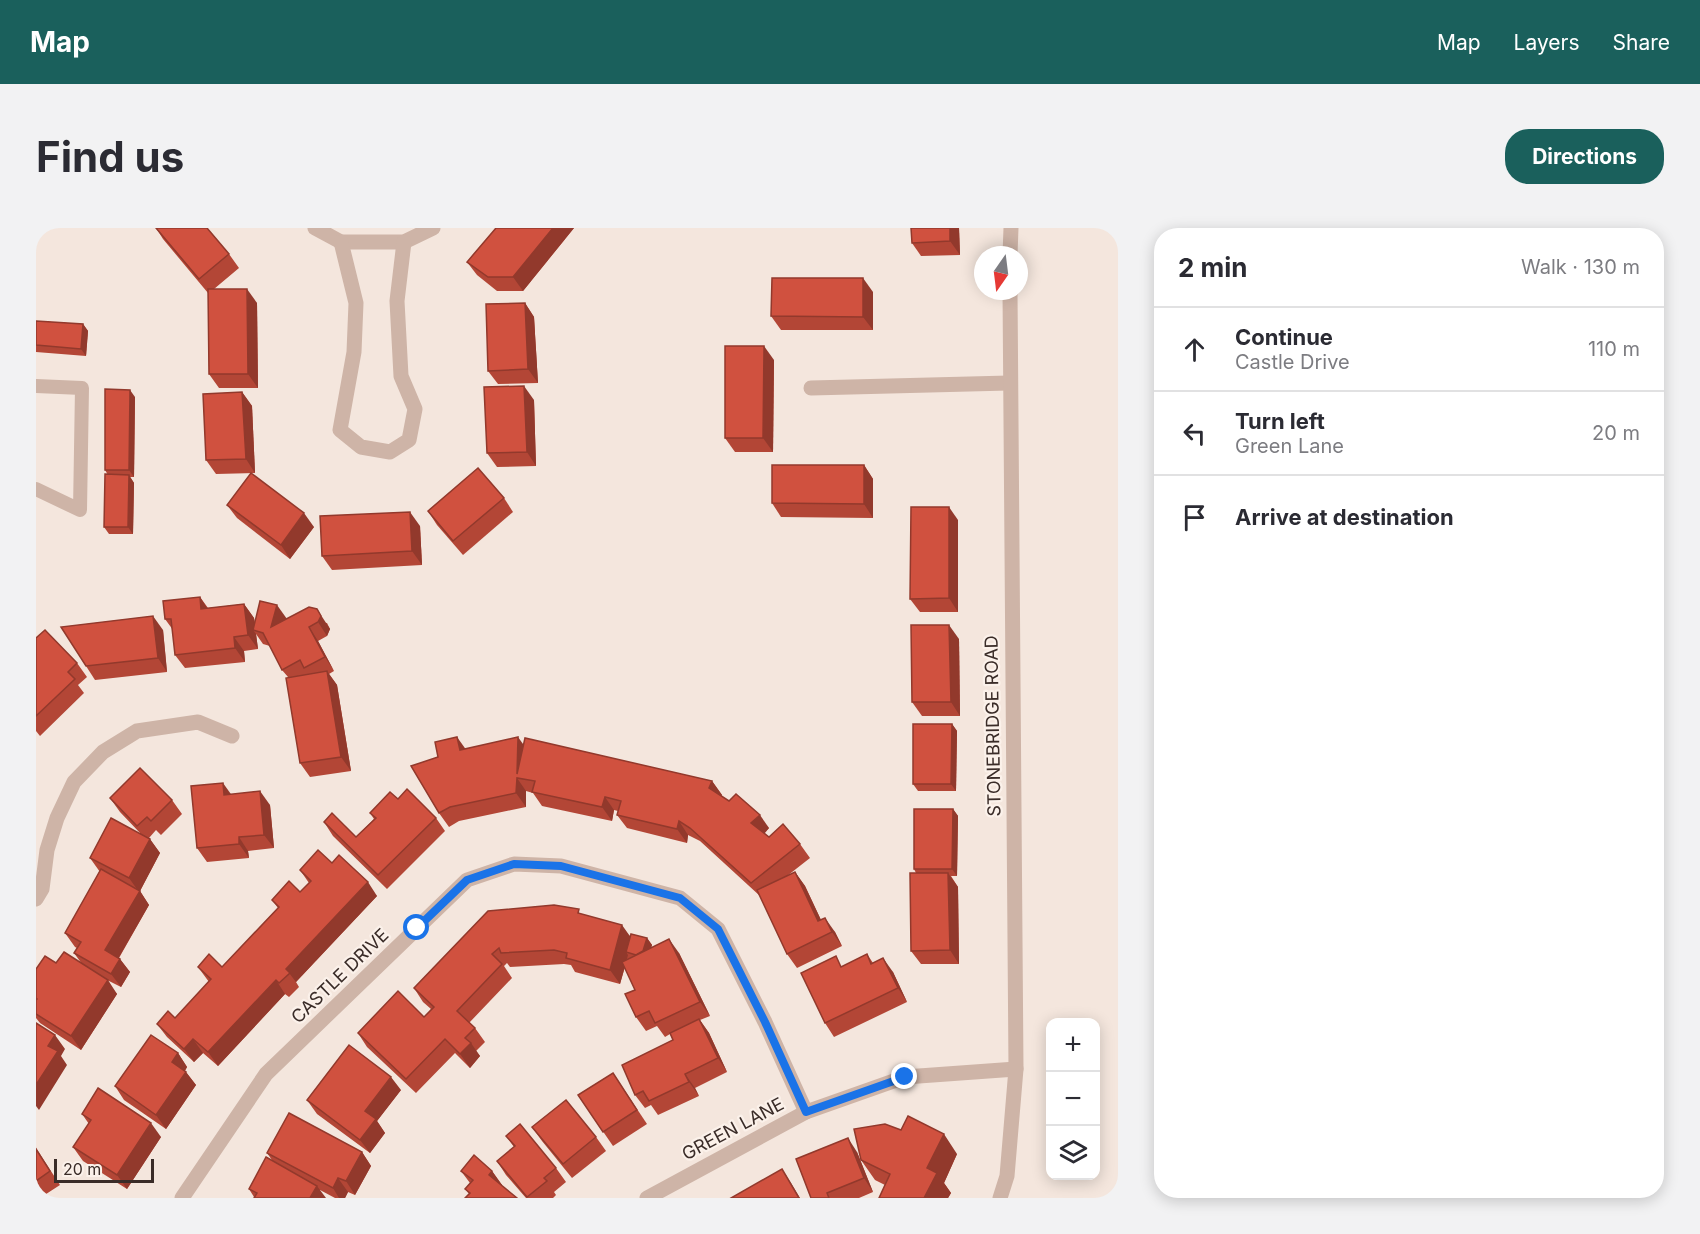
<!DOCTYPE html>
<html lang="en">
<head>
<meta charset="utf-8">
<style>
	:root { --surface:#fff; --page:#f2f2f3; --text:#2b2b33; --muted:#7c7c81; --line:#e1e1e2; --accent:#1a605c }
	body { margin:0; font-family:Inter,sans-serif; background:var(--page); color:var(--text) }
	.controls { position:absolute; right:18px; bottom:18px; display:grid; overflow:hidden; border-radius:12px; box-shadow:0 3px 15px #0003 }
	.controls button { width:54px; height:54px; display:grid; place-items:center; padding:0; border:0; border-bottom:2px solid var(--line); background:var(--surface); color:var(--text); font:30px sans-serif }
	.compass { position:absolute; left:938px; top:18px; width:54px; height:54px; border-radius:50%; background:var(--surface); box-shadow:0 3px 15px #0003; rotate:194deg }
	.scale { position:absolute; left:18px; bottom:15px; width:100px; box-sizing:border-box; padding-left:6px; border:3px solid #3a2c28; border-top:0; font-size:16px; line-height:21px; white-space:nowrap; color:#3a2c28; -webkit-text-stroke:4px #fbf1ea; paint-order:stroke }
	.stop { position:absolute; width:18px; height:18px; margin:-14px; border:4px solid #1a73e8; border-radius:50%; background:#fff }
	.stop.end { background:#1a73e8; border-color:#fff; box-shadow:0 2px 6px #0008 }
	.list { margin:0; padding:0; list-style:none }
	h2 { display:flex; justify-content:space-between; align-items:center; height:78px; margin:0; padding:0 24px; font-size:26px }
	h2 small { font-size:20px; font-weight:400; color:var(--muted) }
	.list li { display:grid; grid-template-columns:39px 1fr auto; gap:18px; align-items:center; box-sizing:border-box; height:84px; padding:0 24px; border-top:2px solid var(--line) }
	.list b { display:block; font-size:22px; white-space:nowrap }
	.list p { margin:0; font-size:20px; white-space:nowrap; color:var(--muted) }
	.list em { font-size:20px; font-style:normal; color:var(--muted) }
	.icon { flex:none; width:33px; height:33px; fill:none; stroke:currentColor; stroke-width:2; stroke-linecap:round; stroke-linejoin:round }
	.map { position:relative; flex:none; width:1082px; height:970px; overflow:hidden; border-radius:24px }
	header { display:flex; align-items:center; gap:36px; box-sizing:border-box; height:84px; padding:0 30px; background:var(--accent); color:#fff }
	header strong { font-size:28px }
	nav { display:flex; gap:33px; margin-inline-start:auto; font-size:21px }
	.intro { display:flex; align-items:center; justify-content:space-between; box-sizing:border-box; height:144px; padding:0 36px }
	h1 { margin:0; font-size:42px }
	.button { padding:15px 27px; border-radius:24px; background:var(--accent); color:#fff; font-size:21px; font-weight:700 }
	main { display:flex; gap:36px; padding:0 36px }
	aside { flex:1; background:var(--surface); border-radius:24px; box-shadow:0 3px 15px #0003 }
	.map>svg:first-child { display:block }
	.lines { fill:none; stroke-linecap:round; stroke-linejoin:round }
	.lane { stroke:#ceb4a7; stroke-width:14 }
	.street { stroke:#ceb4a7; stroke-width:15 }
	.wall { fill:#b34636 }
	.shaded-wall { fill:#92392c }
	.building { fill:#d0513f; stroke:#92392c; stroke-width:1.5 }
	.route { stroke:#1a73e8; stroke-width:8 }
	.labels { text-anchor:middle; stroke-width:4.5; stroke-linejoin:round; paint-order:stroke }
	.street-label { font-size:18px; fill:#3a2c28; stroke:#fbf1ea }
</style>
</head>
<body>
<header>
<strong>Map</strong>
<nav><a>Map</a><a>Layers</a><a>Share</a></nav>
</header>
<div class="intro"><h1>Find us</h1><a class="button">Directions</a></div>
<main>
<div class="map">
<svg width="1082" height="970" viewBox="0 0 1082 970">
	<rect width="100%" height="100%" fill="#f4e6dd"/>
	<g class="lines">
		<path class="lane" d="M0 158 46 160 44 282 0 261"/>
		<g class="street">
			<path d="M279 0 305 14H368L397 0"/>
			<path d="M305 14 320 75 318 124 304 202 325 219 354 224 373 212 379 181 365 148 361 73 368 14"/>
			<path d="M974 27 975 0"/>
			<path d="M775 160 973 155"/>
			<path d="M0 671 6 661 11 622 21 590 38 554 67 524 101 503 162 494 196 508"/>
			<path d="M146 970 230 846 431 652 478 636 525 638 644 670 682 701 729 794 770 884"/>
			<path d="M611 970 770 884 869 849 980 841"/>
			<path d="M964 970 971 948 980 841 974 63"/>
		</g>
	</g>
	<g class="wall">
		<path d="M120 0 193 26 203 40 178 61 221 75 222 160H183L173 146 172 65 127 11Z"/>
		<path d="M460 0H538L487 63H461L441 47 431 34Z"/>
		<path d="M875 0H923L924 27 885 28 876 15Z"/>
		<path d="M837 64V102H745L735 88Z"/>
		<path d="M489 75 498 89 502 155 462 156 452 143Z"/>
		<path d="M0 93 47 96 52 103 50 128 0 124Z"/>
		<path d="M738 132 737 224H699L689 210Z"/>
		<path d="M206 164 216 178 219 245 180 246 170 232Z"/>
		<path d="M99 169 98 249H94L98 255 97 306H73L68 299 72 247 69 242Z"/>
		<path d="M498 172 500 238 461 239 451 225Z"/>
		<path d="M828 237 837 251V290L745 289 736 275Z"/>
		<path d="M468 270 477 284 427 327 401 297 392 283Z"/>
		<path d="M191 277 278 299 254 331 201 290Z"/>
		<path d="M922 292V384H884L874 371Z"/>
		<path d="M384 298 386 337 296 342 286 328Z"/>
		<path d="M164 369 172 380 208 376 218 390 219 395 251 391 291 395 294 401 291 408 282 413 298 443 293 446 301 457 315 543 274 549 264 535 252 449 246 442 234 418 227 416 220 406 222 421 208 423 209 434 149 440 139 427 137 402 129 391Z"/>
		<path d="M127 402 131 444 59 452 50 438Z"/>
		<path d="M0 410 41 435 51 449 42 457 48 465 4 508 0 503Z"/>
		<path d="M923 411 924 488H886L876 474Z"/>
		<path d="M916 496 921 503 920 563H882L877 556Z"/>
		<path d="M488 517 676 553 686 567 685 568 733 600 728 606 733 609 764 616 774 630 751 648 759 644 769 658 785 692 799 704 806 718 761 740 751 726 724 668 664 613 652 607 651 615 591 600 581 587 582 583 578 582 576 593 506 578 497 565 490 563V579L423 593 413 599 403 585 402 529 429 521Z"/>
		<path d="M195 566 234 577 238 620 212 623 213 630 171 634 161 620Z"/>
		<path d="M74 570 136 572 146 586 125 607 120 602 113 610 124 625 104 663 113 677 83 730 94 744 85 759 69 751 81 766 45 822 4 795 0 790V741L20 735 46 736 38 725 41 720 39 719 29 705 64 644 54 630 104 605 84 584Z"/>
		<path d="M362 571 400 590 409 603 351 661 297 608 288 594 320 609 338 591 334 585Z"/>
		<path d="M917 581 922 588 921 648H915L922 659 923 736H885L875 723 880 645 878 641Z"/>
		<path d="M296 635 341 668 260 754 263 759 253 769 249 766 182 838 167 825 158 834 131 809 121 796 139 790 173 754 162 739H186L242 680 236 672 264 664 273 655 264 642Z"/>
		<path d="M452 683 546 686 594 708 611 710 616 717 615 719 643 725 674 788 664 792 673 805 691 844 659 860 663 868 622 887 615 877 609 880 599 867 637 812 634 806 629 809 621 798 610 803 600 789 599 762 589 739 584 756 539 744 535 737 528 736 474 739 471 735 468 738 476 750 433 795 439 800 449 814 440 823 444 828 434 840 419 825 380 865 331 819 322 805 388 789 395 781 387 774 378 760Z"/>
		<path d="M831 726 837 735 857 744 871 774 798 809 789 795 807 738Z"/>
		<path d="M142 825 151 839 149 843 160 857 130 901 88 872 79 858Z"/>
		<path d="M577 845 611 896 577 918 542 867Z"/>
		<path d="M365 862 341 893 349 905 334 925 281 886 271 872Z"/>
		<path d="M46 886 125 909 91 961 47 933 37 919 53 896Z"/>
		<path d="M496 899 560 909 570 923 536 950 506 913Z"/>
		<path d="M470 908 520 940 530 954 518 964 520 967 517 970H490L470 947 461 933 478 919Z"/>
		<path d="M0 920 24 957 7 968 9 970H0Z"/>
		<path d="M326 924 335 938 319 967 312 964 309 970H299L284 962 218 969 213 961 236 932 231 925Z"/>
		<path d="M821 924 837 964 823 970H775Z"/>
		<path d="M921 926 908 955 915 965 912 970H843L849 957 839 952 825 932Z"/>
		<path d="M425 943H456L466 957 433 966 429 961 434 955Z"/>
	</g>
	<g class="shaded-wall">
		<path d="M517 0H538L487 63 477 49Z"/>
		<path d="M914 0H923L924 27 914 13Z"/>
		<path d="M827 50 837 64V102L827 89Z"/>
		<path d="M211 61 221 75 222 160 212 146Z"/>
		<path d="M489 75 498 89 502 155 492 141Z"/>
		<path d="M47 96 52 103 50 128 45 121Z"/>
		<path d="M728 118 738 132 737 224 727 210Z"/>
		<path d="M488 158 498 172 500 238 491 224Z"/>
		<path d="M94 162 99 169 98 249 93 242Z"/>
		<path d="M206 164 216 178 219 245 210 231Z"/>
		<path d="M828 237 837 251V290L828 276Z"/>
		<path d="M93 247 98 255 97 306 92 299Z"/>
		<path d="M913 279 922 292V384L913 370Z"/>
		<path d="M374 284 384 298 386 337 376 323Z"/>
		<path d="M268 285 278 299 254 331 245 317Z"/>
		<path d="M164 369 173 383 165 381Z"/>
		<path d="M208 376 218 390 220 403 217 402 220 406 222 421 212 407Z"/>
		<path d="M241 377 251 391 235 399Z"/>
		<path d="M281 381 294 401 291 408 282 394Z"/>
		<path d="M117 388 127 402 131 444 122 430Z"/>
		<path d="M913 397 923 411 924 488 915 474Z"/>
		<path d="M273 399 282 413 298 443 289 429Z"/>
		<path d="M198 409 208 423 209 434 199 420Z"/>
		<path d="M291 443 301 457 315 543 305 529Z"/>
		<path d="M916 496 921 503 920 563 915 556Z"/>
		<path d="M421 509 431 523 424 522Z"/>
		<path d="M482 509 492 523 481 546Z"/>
		<path d="M481 550 490 563V579L480 565Z"/>
		<path d="M676 553 686 567 682 574 673 560Z"/>
		<path d="M187 555 197 569 188 567Z"/>
		<path d="M224 563 234 577 238 620 228 607Z"/>
		<path d="M569 569 578 582 576 593 566 579Z"/>
		<path d="M917 581 922 588 921 648 916 641Z"/>
		<path d="M724 587 733 600 725 609 715 595Z"/>
		<path d="M643 593 652 607 651 615 641 601Z"/>
		<path d="M203 609 212 623 213 630 203 616Z"/>
		<path d="M114 611 124 625 104 663 113 677 79 736 69 722 103 664 93 650Z"/>
		<path d="M759 644 769 658 792 707 782 693Z"/>
		<path d="M912 645 922 659 923 736 914 722Z"/>
		<path d="M332 654 341 668 260 754 250 741Z"/>
		<path d="M789 690 799 704 806 718 796 704Z"/>
		<path d="M586 697 596 711 590 724 592 727 584 756 574 742Z"/>
		<path d="M611 710 616 717 611 736 606 729Z"/>
		<path d="M633 711 643 725 674 788 664 774Z"/>
		<path d="M847 730 857 744 871 774 862 760Z"/>
		<path d="M84 731 94 744 85 759 75 746Z"/>
		<path d="M72 752 81 766 45 822 35 808Z"/>
		<path d="M240 752 249 766 182 838 172 824Z"/>
		<path d="M663 791 673 805 691 844 682 830Z"/>
		<path d="M19 807 29 821 25 828 31 837 3 882 0 878V857L12 818Z"/>
		<path d="M157 811 167 825 158 834 148 821Z"/>
		<path d="M435 815 444 828 434 840 424 826Z"/>
		<path d="M142 825 151 839 146 847 136 834Z"/>
		<path d="M150 844 160 857 130 901 120 887Z"/>
		<path d="M649 846 659 860 663 868 653 854Z"/>
		<path d="M355 849 365 862 341 893 349 905 334 925 324 912 329 883Z"/>
		<path d="M115 895 125 909 91 961 81 947Z"/>
		<path d="M908 906 921 926 908 955 915 965 912 970H888L891 940Z"/>
		<path d="M812 910 821 924 837 964 828 950Z"/>
		<path d="M326 924 335 938 319 967 310 953Z"/>
		<path d="M746 941 755 955 764 970H763Z"/>
		<path d="M456 943 466 957 463 961 453 947Z"/>
		<path d="M302 950 312 964 309 970H303L297 960Z"/>
		<path d="M281 958 290 970H274Z"/>
	</g>
	<g class="building">
		<path d="M120 0H171L193 26 163 51Z"/>
		<path d="M460 0H517L477 49H452L431 34Z"/>
		<path d="M875 0H914V13L876 15Z"/>
		<path d="M736 50H827V89L735 88Z"/>
		<path d="M172 61H211L212 146H173Z"/>
		<path d="M489 75 492 141 452 143 450 76Z"/>
		<path d="M0 93 47 96 45 121 0 117Z"/>
		<path d="M689 118H728L727 210H689Z"/>
		<path d="M488 158 491 224 451 225 448 159Z"/>
		<path d="M69 161 94 162 93 242H69Z"/>
		<path d="M206 164 210 231 170 232 167 166Z"/>
		<path d="M736 237H828V276L736 275Z"/>
		<path d="M442 240 468 270 417 313 392 283Z"/>
		<path d="M215 245 268 285 245 317 191 277Z"/>
		<path d="M69 246 93 247 92 299H68Z"/>
		<path d="M875 279H913V370L874 371Z"/>
		<path d="M374 284 376 323 286 328 284 288Z"/>
		<path d="M164 369 165 381 208 376 212 407 198 409 199 420 139 427 135 391H129L127 373Z"/>
		<path d="M224 373 241 377 235 399 273 379 281 381 285 388 282 394 273 399 289 429 268 440 264 432 246 442 227 405 217 402Z"/>
		<path d="M117 388 122 430 50 438 25 399Z"/>
		<path d="M875 397H913L915 474H876Z"/>
		<path d="M9 402 41 435 32 444 39 451 0 488V410Z"/>
		<path d="M291 443 305 529 264 535 250 450Z"/>
		<path d="M877 496H916L915 556H877Z"/>
		<path d="M421 509 424 522 482 509 481 546 489 510 676 553 673 560 693 573 700 566 724 587 715 595 733 609 747 596 764 616 715 655 654 600 643 593 641 601 581 587 585 573 569 569 566 579 496 564 499 553 481 550 480 565 414 579 403 585 375 538 402 529 399 514Z"/>
		<path d="M104 540 136 572 115 593 111 589 101 598 74 570Z"/>
		<path d="M187 555 188 567 224 563 228 607 203 609V616L161 620 155 558Z"/>
		<path d="M371 561 400 590 342 647 288 594 296 585 320 609 340 590 334 585 354 564 362 571Z"/>
		<path d="M878 581H917L916 641H878Z"/>
		<path d="M75 590 114 611 93 650 54 630Z"/>
		<path d="M282 622 296 635 303 627 332 654 250 741 254 745 243 755 240 752 172 824 157 811 148 821 121 796 132 783 139 790 175 751 162 739 173 726 186 739 243 679 236 672 253 653 264 664 275 653 264 642Z"/>
		<path d="M65 641 104 663 69 722 84 731 75 746 38 725 45 714 29 705Z"/>
		<path d="M759 644 782 693 789 690 796 704 751 726 721 662Z"/>
		<path d="M874 645H912L914 722 875 723Z"/>
		<path d="M518 677 543 681 542 685 586 697 574 742 530 730 531 725 518 722 465 725 463 720 456 726 466 736 421 783 439 800 429 810 435 815 424 826 409 811 370 851 322 805 362 763 388 789 398 779 378 760 452 683Z"/>
		<path d="M595 706 611 710 607 723 600 727 590 724Z"/>
		<path d="M633 711 664 774 619 795 613 783 600 789 589 766 599 762 586 734Z"/>
		<path d="M28 724 72 752 35 808 0 786V772L1 771 0 770V741L9 728 20 735Z"/>
		<path d="M831 726 835 736 847 730 862 760 789 795 765 745 800 728 805 739Z"/>
		<path d="M663 791 682 830 649 846 653 854 613 873 607 863 599 867 586 837 637 812 634 805Z"/>
		<path d="M0 795 19 807 12 818 22 823 0 857Z"/>
		<path d="M115 807 142 825 136 834 150 844 120 887 79 858Z"/>
		<path d="M313 817 355 849 329 883 340 891 324 912 271 872Z"/>
		<path d="M577 845 601 882 567 904 542 867Z"/>
		<path d="M62 860 115 895 81 947 37 919 55 892 46 886Z"/>
		<path d="M530 872 560 909 527 936 496 899Z"/>
		<path d="M253 885 326 924 310 953 302 950 297 960 231 925Z"/>
		<path d="M872 888 908 906 891 940 901 945 888 970H843L854 946 825 932 818 901 849 896 865 902Z"/>
		<path d="M484 896 520 940 508 950 511 953 491 969 461 933 479 918 470 908Z"/>
		<path d="M812 910 828 950 791 965 793 970H775L760 931Z"/>
		<path d="M0 921 14 943 0 953Z"/>
		<path d="M438 927 456 943 453 947 481 970H429L434 965 429 961 437 952 425 943Z"/>
		<path d="M230 929 281 958 274 970H218L221 965 213 961Z"/>
		<path d="M746 941 763 970H695Z"/>
	</g>
	<g class="lines">
		<path class="route" d="M381 700 431 652 478 636 525 638 644 670 682 701 729 794 770 884 869 849"/>
	</g>
	<g class="labels">
		<g class="street-label">
			<text transform="translate(957 498) rotate(-91)" y="6">STONEBRIDGE ROAD</text>
			<text transform="translate(304 748) rotate(-44)" y="6">CASTLE DRIVE</text>
			<text transform="translate(697 901) rotate(-28)" y="6">GREEN LANE</text>
		</g>
	</g>
</svg>
<div class="controls">
<button>+</button>
<button>−</button>
<button><svg class="icon" aria-label="layers" viewBox="0 0 24 24"><path d="M12 4l9 5-9 5-9-5zM3 14l9 5 9-5"/></svg></button>
</div>
<svg class="compass" viewBox="-18 -18 36 36"><path d="M0-13l5 13h-10z" fill="#e53935"/><path d="M0 13l5-13h-10z" fill="#7c7c81"/></svg>
<div class="scale">20 m</div>
<div class="stop" style="left:381px;top:700px"></div>
<div class="stop end" style="left:869px;top:849px"></div>
</div>
<aside>
<h2>2 min<small>Walk · 130 m</small></h2>
<ul class="list">
<li><svg class="icon" aria-label="ahead" viewBox="0 0 24 24"><path d="M12 20V5M6 11l6-6 6 6"/></svg><div><b>Continue</b><p>Castle Drive</p></div><em>110 m</em></li>
<li><svg class="icon" aria-label="left" viewBox="0 0 24 24"><path d="M17 20v-9H6M10 6l-5 5 5 5"/></svg><div><b>Turn left</b><p>Green Lane</p></div><em>20 m</em></li>
<li><svg class="icon" aria-label="arrive" viewBox="0 0 24 24"><path d="M6 21V4h12l-3 4 3 4H6"/></svg><div><b>Arrive at destination</b></div></li>
</ul>
</aside>
</main>
</body>
</html>
